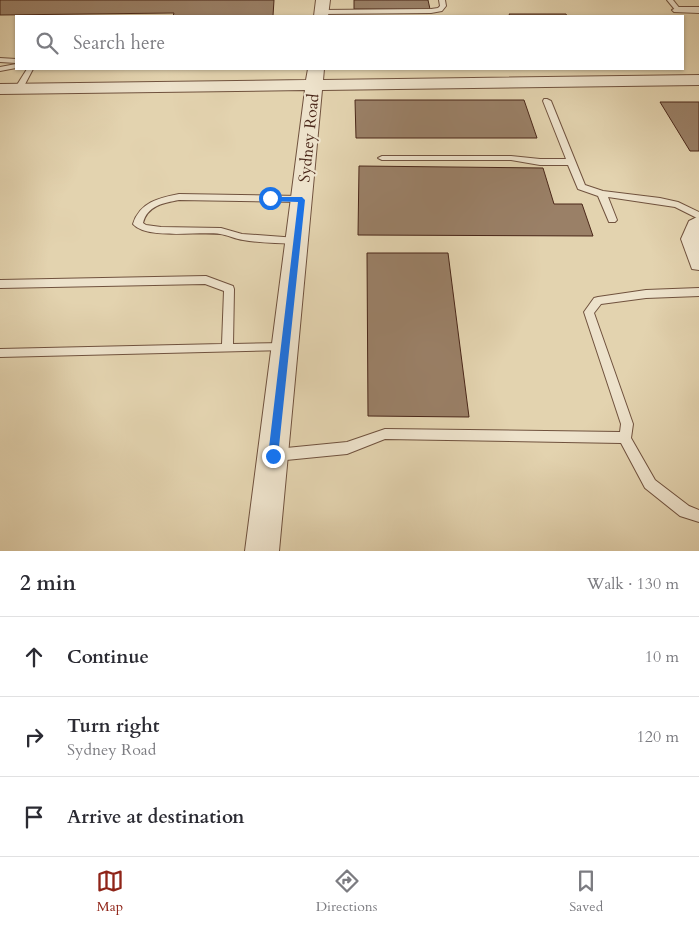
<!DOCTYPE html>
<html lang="en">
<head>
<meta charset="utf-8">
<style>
	:root { --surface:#fff; --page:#f7f7f7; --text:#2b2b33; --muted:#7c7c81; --line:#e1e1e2; --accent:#8f2418 }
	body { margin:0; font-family:Cardo,serif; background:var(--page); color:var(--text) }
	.stop { position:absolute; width:15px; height:15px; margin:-11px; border:4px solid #1a73e8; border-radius:50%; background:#fff }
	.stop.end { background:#1a73e8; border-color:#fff; box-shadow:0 1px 5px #0008 }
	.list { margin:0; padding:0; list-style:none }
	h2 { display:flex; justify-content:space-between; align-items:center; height:65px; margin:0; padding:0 20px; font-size:21px }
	h2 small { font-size:16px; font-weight:400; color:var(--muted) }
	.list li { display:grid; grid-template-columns:32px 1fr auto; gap:15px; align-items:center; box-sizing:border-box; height:80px; padding:0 20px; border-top:1px solid var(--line) }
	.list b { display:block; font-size:19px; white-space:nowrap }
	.list p { margin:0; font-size:16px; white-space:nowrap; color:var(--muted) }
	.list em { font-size:16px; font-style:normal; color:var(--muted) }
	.icon { flex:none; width:28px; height:28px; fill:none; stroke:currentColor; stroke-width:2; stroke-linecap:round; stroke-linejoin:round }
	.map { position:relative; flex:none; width:699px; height:551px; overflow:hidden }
	.search { position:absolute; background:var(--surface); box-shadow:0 1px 4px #0004; left:15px; right:15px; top:15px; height:55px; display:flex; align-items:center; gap:12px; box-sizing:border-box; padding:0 18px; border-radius:0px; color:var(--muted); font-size:19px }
	.sheet { height:305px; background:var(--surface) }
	nav { display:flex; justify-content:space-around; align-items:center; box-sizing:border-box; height:70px; border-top:1px solid var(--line); background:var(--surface); font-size:14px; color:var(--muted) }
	nav a { display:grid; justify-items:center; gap:2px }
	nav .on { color:var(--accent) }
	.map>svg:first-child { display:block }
	.building { fill:#9a8067; stroke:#4a2719 }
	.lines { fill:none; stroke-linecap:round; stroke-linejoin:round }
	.service-casing { stroke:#70523e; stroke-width:2 }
	.minor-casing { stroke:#70523e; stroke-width:2 }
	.tertiary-casing { stroke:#70523e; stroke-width:2 }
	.service { fill:#ede2cb; fill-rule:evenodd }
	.minor { fill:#ede2cb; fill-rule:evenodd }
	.tertiary { fill:#ede2cb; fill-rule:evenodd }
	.route { fill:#1a73e8 }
	.labels { text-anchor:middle; stroke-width:4.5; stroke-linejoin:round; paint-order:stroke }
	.street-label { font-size:16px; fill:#4a2719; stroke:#ede2cb }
</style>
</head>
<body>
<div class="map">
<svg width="699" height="551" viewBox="0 0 699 551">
	<rect width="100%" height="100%" fill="#e3d3af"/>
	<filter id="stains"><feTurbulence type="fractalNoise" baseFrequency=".004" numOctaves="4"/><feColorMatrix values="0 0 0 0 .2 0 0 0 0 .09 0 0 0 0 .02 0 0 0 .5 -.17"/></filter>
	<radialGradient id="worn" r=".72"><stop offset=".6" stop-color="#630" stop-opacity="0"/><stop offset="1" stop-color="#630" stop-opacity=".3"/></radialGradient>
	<g class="building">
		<path d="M0 0H274L273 16H173L174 13 0 15Z"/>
		<path d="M354 0H428L430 9H354Z"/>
		<path d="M509 14H566L567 16H510Z"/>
		<path d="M355 100H524L537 138H356Z"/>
		<path d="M660 102H699V151H690Z"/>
		<path d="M359 166 543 168 554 204H582L593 236 358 235Z"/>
		<path d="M367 253H448L469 417 368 416Z"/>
	</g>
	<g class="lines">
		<g class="service-casing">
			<g id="service">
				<path d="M439 0H445L446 6 442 11 431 13 322 14 319 12 322 10 431 9 438 8 440 6Z"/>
				<path d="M667 0H673L681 10 680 11H676Z"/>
				<path d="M0 58 16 59V63L0 62Z"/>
				<path d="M16 64V68L0 71V67Z"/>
				<path d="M27 69H33L22 90H16L15 88Z"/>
				<path d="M544 99H547L551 101 585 185 603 191 660 198 678 202 699 212V219L675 207 608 197 617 220 615 222H609L598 196 578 189 568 165H540L511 160H382L378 158 382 156H511L540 159H566L543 101Z"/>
				<path d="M179 194 302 196 306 199 302 202 179 200C163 203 147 206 143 223L146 225 161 227 221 228 242 234 297 238 302 241 297 244C279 243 260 243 243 240 235 239 228 235 220 234 199 231 147 240 133 224 140 202 159 198 179 194Z"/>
				<path d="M206 276 233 286 234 289 233 344 284 343 288 344 290 347 288 350 0 357V349L222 344 224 291 205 284 0 288V280Z"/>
				<path d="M699 288V296L646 298 601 304 594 313 633 424 631 438 655 480 689 506 699 510V522L680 516 645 488 621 443 385 439 347 454 276 461 272 459 270 455 272 451 276 449 347 442 385 429 620 432 621 424 584 312 594 298 598 297 646 290Z"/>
			</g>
		</g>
		<g class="minor-casing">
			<g id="minor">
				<path d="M678 7H699V13L674 12 672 10Z"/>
				<path d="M699 216V270L692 269 681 239 689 221Z"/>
			</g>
		</g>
		<g class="tertiary-casing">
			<g id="tertiary">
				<path d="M316 0H330L328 16H314Z"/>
				<path d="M308 69H324L323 80 699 75V85L322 90 279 551H245L305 90 0 94V84L306 80Z"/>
			</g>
		</g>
		<use href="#service" class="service"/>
		<use href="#minor" class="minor"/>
		<use href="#tertiary" class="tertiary"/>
	</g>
	<path class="route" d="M267 197H302L305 200 278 456 273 460 268 456 298 202 270 201 267 200Z"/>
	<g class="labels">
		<g class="street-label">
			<text transform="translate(308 138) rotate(-84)" y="6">Sydney Road</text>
		</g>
	</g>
	<rect width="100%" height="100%" filter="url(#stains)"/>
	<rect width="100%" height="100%" fill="url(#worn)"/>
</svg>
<div class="stop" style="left:270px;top:198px"></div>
<div class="stop end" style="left:273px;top:456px"></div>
<div class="search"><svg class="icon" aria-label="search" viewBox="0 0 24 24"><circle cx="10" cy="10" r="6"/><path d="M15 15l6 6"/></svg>Search here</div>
</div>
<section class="sheet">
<h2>2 min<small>Walk · 130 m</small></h2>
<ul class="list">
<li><svg class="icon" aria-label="ahead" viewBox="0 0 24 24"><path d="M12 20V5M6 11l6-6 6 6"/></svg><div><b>Continue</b></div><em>10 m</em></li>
<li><svg class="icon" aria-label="right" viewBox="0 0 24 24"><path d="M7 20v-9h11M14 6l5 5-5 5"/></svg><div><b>Turn right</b><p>Sydney Road</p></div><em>120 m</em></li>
<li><svg class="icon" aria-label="arrive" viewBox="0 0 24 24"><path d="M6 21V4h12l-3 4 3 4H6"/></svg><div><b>Arrive at destination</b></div></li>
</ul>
</section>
<nav>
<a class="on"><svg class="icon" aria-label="map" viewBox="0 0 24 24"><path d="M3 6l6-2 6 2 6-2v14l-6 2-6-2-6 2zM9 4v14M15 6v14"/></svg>Map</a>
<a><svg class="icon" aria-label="directions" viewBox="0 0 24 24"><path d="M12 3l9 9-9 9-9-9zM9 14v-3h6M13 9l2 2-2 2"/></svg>Directions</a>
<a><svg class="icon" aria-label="saved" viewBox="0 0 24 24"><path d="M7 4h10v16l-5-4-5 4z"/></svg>Saved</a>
</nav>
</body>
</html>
